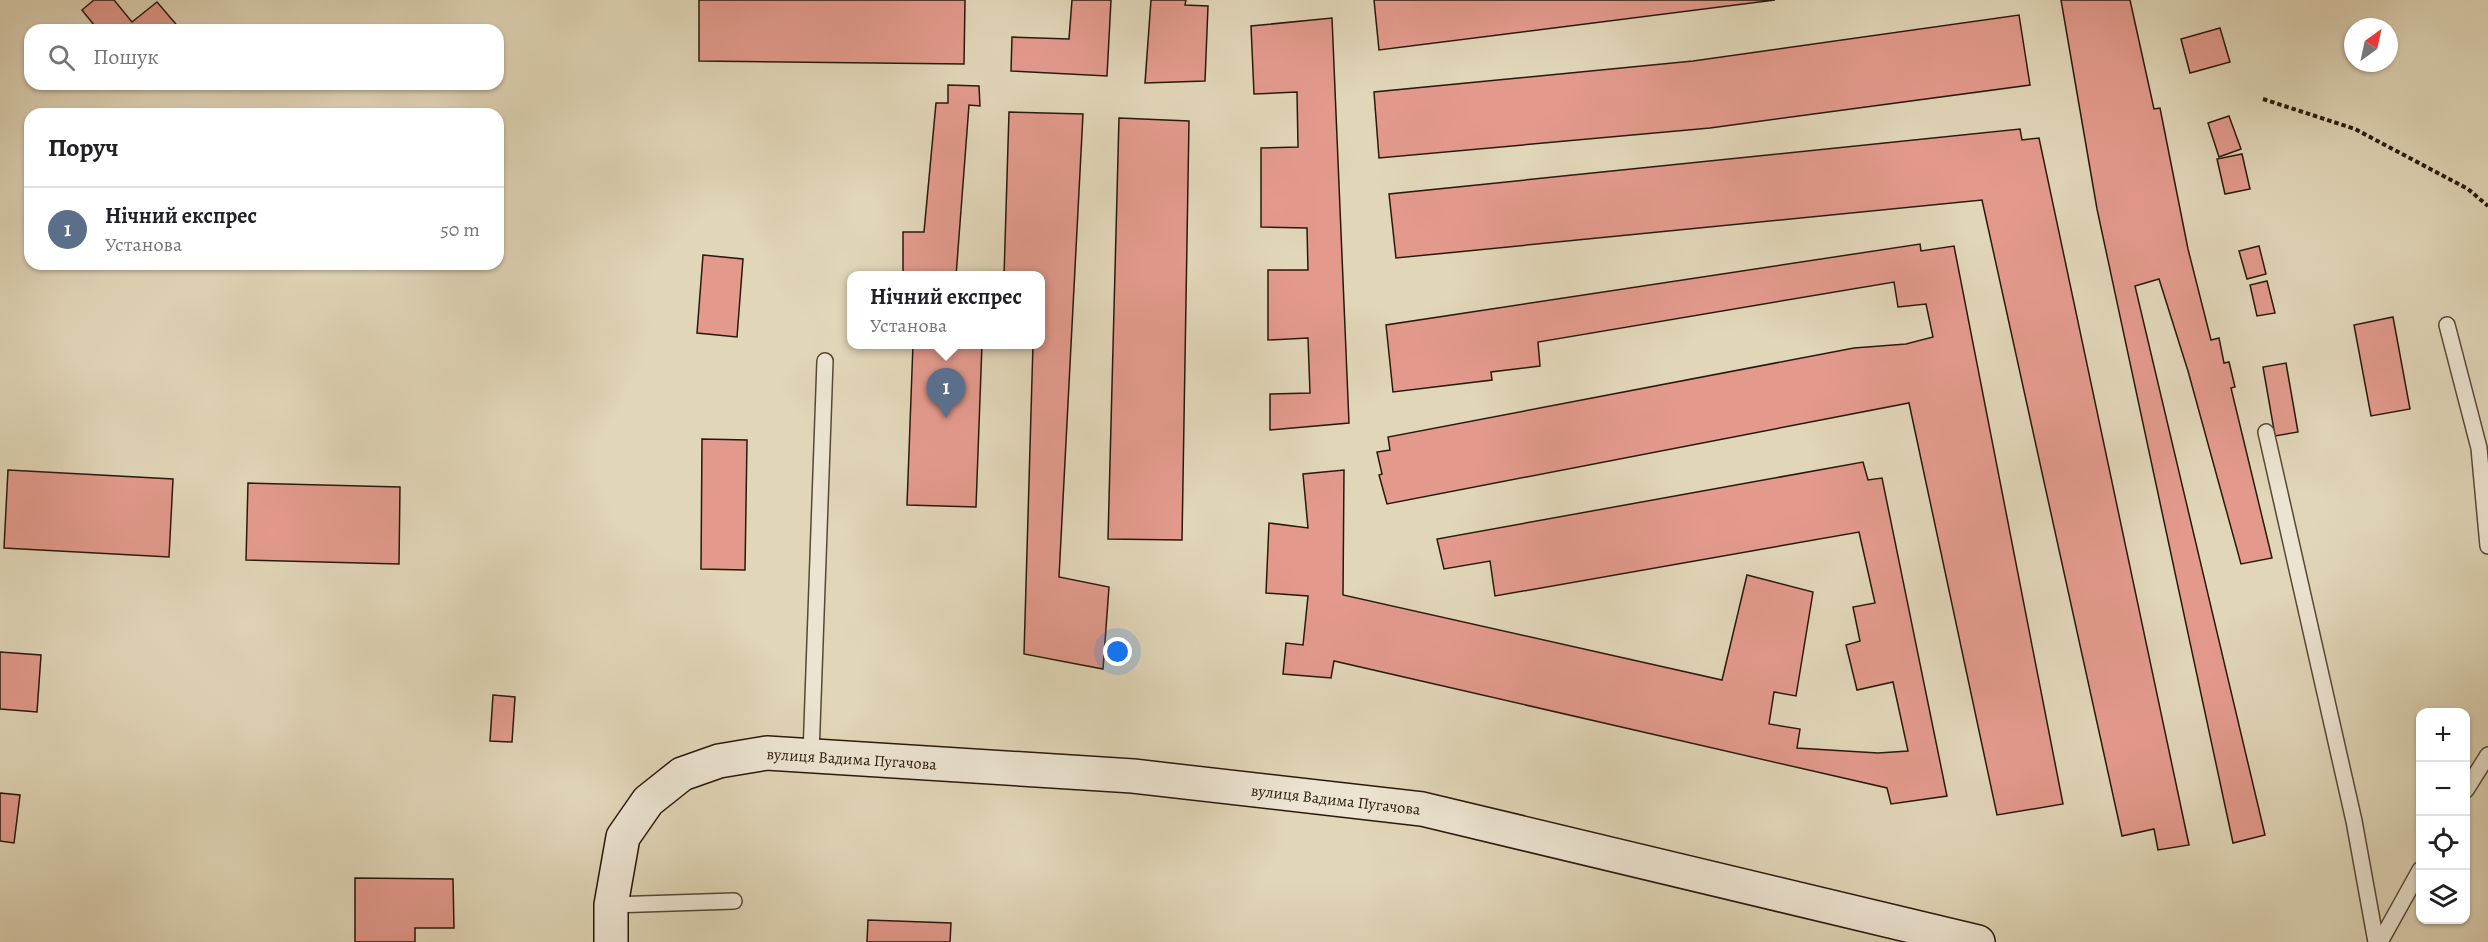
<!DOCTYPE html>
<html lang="uk">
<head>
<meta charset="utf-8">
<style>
	:root { --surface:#fff; --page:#f6f6f6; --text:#202124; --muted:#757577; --line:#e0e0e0; --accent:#db2777 }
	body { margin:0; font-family:Alegreya,serif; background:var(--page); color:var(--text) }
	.controls { position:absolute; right:18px; bottom:18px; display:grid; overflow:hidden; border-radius:12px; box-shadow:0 2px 4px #0004 }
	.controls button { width:54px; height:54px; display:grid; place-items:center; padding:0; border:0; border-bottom:2px solid var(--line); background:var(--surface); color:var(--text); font:30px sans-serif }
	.compass { position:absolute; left:2344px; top:18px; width:54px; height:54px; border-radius:50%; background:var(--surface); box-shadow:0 2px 4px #0004; rotate:33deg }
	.you { position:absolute; left:1118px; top:652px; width:21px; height:21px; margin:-15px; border:4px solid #fff; border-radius:50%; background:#1a73e8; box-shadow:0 0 0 9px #1a73e833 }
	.badge { display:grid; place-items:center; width:39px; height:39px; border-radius:50%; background:var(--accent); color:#fff; font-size:20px; font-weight:700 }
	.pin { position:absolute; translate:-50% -50px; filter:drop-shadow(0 2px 3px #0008) }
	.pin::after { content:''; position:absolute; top:32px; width:21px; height:18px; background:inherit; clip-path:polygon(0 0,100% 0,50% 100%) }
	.popup { position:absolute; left:847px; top:271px; width:198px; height:78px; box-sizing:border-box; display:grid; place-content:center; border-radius:12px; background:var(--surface); filter:drop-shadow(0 2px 4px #0005); font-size:20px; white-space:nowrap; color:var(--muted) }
	.popup b { font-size:22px; color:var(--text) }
	.popup::after { content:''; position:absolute; left:50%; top:100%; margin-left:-12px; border:12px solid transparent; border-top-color:var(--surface) }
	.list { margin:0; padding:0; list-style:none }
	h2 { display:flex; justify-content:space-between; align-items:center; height:78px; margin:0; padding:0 24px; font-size:26px }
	h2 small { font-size:20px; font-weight:400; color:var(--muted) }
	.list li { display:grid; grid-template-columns:39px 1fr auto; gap:18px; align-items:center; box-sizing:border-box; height:84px; padding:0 24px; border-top:2px solid var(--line) }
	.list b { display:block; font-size:22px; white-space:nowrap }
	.list p { margin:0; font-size:20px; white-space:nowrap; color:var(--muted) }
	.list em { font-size:20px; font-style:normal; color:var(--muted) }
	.icon { flex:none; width:33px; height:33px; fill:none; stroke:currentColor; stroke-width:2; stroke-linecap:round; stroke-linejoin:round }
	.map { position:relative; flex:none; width:2488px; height:942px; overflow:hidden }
	.search { position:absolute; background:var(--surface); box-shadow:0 2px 4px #0004; left:24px; top:24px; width:480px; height:66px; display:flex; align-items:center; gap:15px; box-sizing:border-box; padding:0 21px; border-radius:18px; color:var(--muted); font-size:22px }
	.panel { position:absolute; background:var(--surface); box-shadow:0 2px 4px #0004; left:24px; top:108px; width:480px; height:162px; border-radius:18px }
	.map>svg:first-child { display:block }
	.building { fill:#e39a8d; stroke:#29190a; stroke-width:1.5 }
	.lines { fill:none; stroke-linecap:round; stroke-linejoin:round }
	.lane-casing { stroke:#574836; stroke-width:18 }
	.secondary-casing { stroke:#29190a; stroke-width:36 }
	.path { stroke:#29190a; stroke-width:4; stroke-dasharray:4.5 3; stroke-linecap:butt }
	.lane { stroke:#ece4d1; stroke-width:15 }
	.secondary { stroke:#ece4d1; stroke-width:33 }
	.labels { text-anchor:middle; stroke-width:4.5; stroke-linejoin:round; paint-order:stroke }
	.street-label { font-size:16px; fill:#29190a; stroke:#ece4d1 }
</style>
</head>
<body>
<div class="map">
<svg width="2488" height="942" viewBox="0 0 2488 942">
	<rect width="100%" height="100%" fill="#e1d6b8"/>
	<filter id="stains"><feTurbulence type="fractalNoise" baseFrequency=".00333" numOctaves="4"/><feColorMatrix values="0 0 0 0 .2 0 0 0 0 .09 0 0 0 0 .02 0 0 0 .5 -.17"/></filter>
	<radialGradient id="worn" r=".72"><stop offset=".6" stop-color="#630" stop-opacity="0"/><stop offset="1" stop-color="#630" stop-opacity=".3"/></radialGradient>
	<g class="building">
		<path d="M94 0H114L132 22 157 2 181 30H98L82 10Z"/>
		<path d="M699 0H965L964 64 699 61Z"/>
		<path d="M1072 0H1111L1107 76 1011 71 1012 37 1069 39Z"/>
		<path d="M1151 0H1186L1185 5 1208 6 1205 81 1145 83Z"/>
		<path d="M1374 0H1775L1379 50Z"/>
		<path d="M2061 0H2130L2154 109 2160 108 2188 249 2211 340 2219 338 2224 363 2229 362 2235 387 2231 388 2272 558 2241 564 2188 371 2159 279 2135 286 2265 835 2233 843 2097 209Z"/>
		<path d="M2019 15 2030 85 1710 128 1379 158 1374 92 1693 61Z"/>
		<path d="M1332 18 1349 423 1270 430V394L1310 393 1308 338 1268 340V270H1308L1307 228 1261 227V148L1298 147 1297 92 1254 94 1251 26Z"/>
		<path d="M2220 28 2230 62 2190 73 2181 39Z"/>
		<path d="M948 85 979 86 980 106 969 105 956 276H903V232H924L936 103H948Z"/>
		<path d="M1009 112 1083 114 1059 577 1109 587 1103 669 1024 654 1033 344H1040V276H1004Z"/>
		<path d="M2229 116 2241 149 2219 157 2208 123Z"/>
		<path d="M1119 118 1189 121 1182 540 1108 539Z"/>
		<path d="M2020 129 2022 140 2039 138 2189 845 2158 850 2154 829 2122 836 1982 200 1396 258 1389 194Z"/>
		<path d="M2242 154 2250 189 2225 194 2217 159Z"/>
		<path d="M1920 244 1921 251 1954 246 2063 804 1997 815 1909 403 1387 504 1379 475 1382 474 1377 452 1390 450 1388 437 1854 348 1906 344 1933 337 1926 304 1898 307 1894 282 1538 342 1540 366 1491 372 1492 380 1393 392 1386 325Z"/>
		<path d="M2259 246 2266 274 2247 279 2239 251Z"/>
		<path d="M703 255 743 259 737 337 697 333Z"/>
		<path d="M2267 281 2275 313 2257 316 2250 285Z"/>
		<path d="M2393 317 2410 409 2371 416 2354 325Z"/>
		<path d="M913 344H982L976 507 907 505Z"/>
		<path d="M2286 363 2298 432 2275 436 2263 367Z"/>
		<path d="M702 439 747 440 745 570 701 569Z"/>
		<path d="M1863 462 1868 480 1882 478 1947 796 1891 804 1887 788 1334 661 1331 678 1283 674 1286 643 1303 645 1308 596 1266 593 1269 523 1308 528 1303 474 1344 470 1343 595 1722 680 1747 575 1813 592 1796 696 1774 692 1769 724 1800 729 1797 748 1878 753 1908 751 1893 682 1857 690 1846 645 1860 641 1853 607 1875 603 1859 532 1495 596 1490 561 1444 569 1437 539Z"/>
		<path d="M8 470 173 479 169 557 4 548Z"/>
		<path d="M248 483 400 487 399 564 246 560Z"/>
		<path d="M0 652 41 655 37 712 0 709Z"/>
		<path d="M493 695 515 697 512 742 490 741Z"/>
		<path d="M0 793 20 795 14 843 0 841Z"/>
		<path d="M355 878 453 879 454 928H415V942H355Z"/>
		<path d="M868 920 951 923 950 942H867Z"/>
	</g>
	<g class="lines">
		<g class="lane-casing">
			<g id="lane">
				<path d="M2447 325 2479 448 2488 546"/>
				<path d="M2266 432 2354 821 2376 942"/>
				<path d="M811 755 825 361"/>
				<path d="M2466 790 2488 755"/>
				<path d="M611 905 734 901"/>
				<path d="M2380 942 2420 870"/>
			</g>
		</g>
		<g class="secondary-casing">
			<g id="secondary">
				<path id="s1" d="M611 942V905L623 837 648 801 682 774 719 761 767 753 1133 776 1422 809 1978 942"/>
			</g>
		</g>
		<path class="path" d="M2263 99 2355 129 2468 189 2488 206"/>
		<use href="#lane" class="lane"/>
		<use href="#secondary" class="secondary"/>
	</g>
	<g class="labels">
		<g class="street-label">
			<text dy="6" stroke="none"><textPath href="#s1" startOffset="366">вулиця Вадима Пугачова</textPath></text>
			<text dy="6" stroke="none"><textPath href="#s1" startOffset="852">вулиця Вадима Пугачова</textPath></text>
		</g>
	</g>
	<rect width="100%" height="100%" filter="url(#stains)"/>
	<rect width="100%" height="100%" fill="url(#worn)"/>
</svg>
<div class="controls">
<button>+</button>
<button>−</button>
<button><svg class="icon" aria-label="locate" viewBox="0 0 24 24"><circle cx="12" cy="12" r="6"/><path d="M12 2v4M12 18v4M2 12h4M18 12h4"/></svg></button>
<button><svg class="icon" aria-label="layers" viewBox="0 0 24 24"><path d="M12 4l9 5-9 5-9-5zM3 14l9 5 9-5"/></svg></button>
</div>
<svg class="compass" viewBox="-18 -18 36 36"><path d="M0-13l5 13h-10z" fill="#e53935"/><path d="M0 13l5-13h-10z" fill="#757577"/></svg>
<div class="you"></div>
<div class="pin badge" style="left:946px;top:418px;background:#5c6f8a">1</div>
<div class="popup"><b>Нічний експрес</b>Установа</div>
<div class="search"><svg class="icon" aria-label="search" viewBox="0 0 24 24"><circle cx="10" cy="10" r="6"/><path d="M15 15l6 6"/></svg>Пошук</div>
<section class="panel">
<h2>Поруч<small></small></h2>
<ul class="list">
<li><span class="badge" style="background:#5c6f8a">1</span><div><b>Нічний експрес</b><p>Установа</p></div><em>50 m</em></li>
</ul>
</section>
</div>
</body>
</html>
